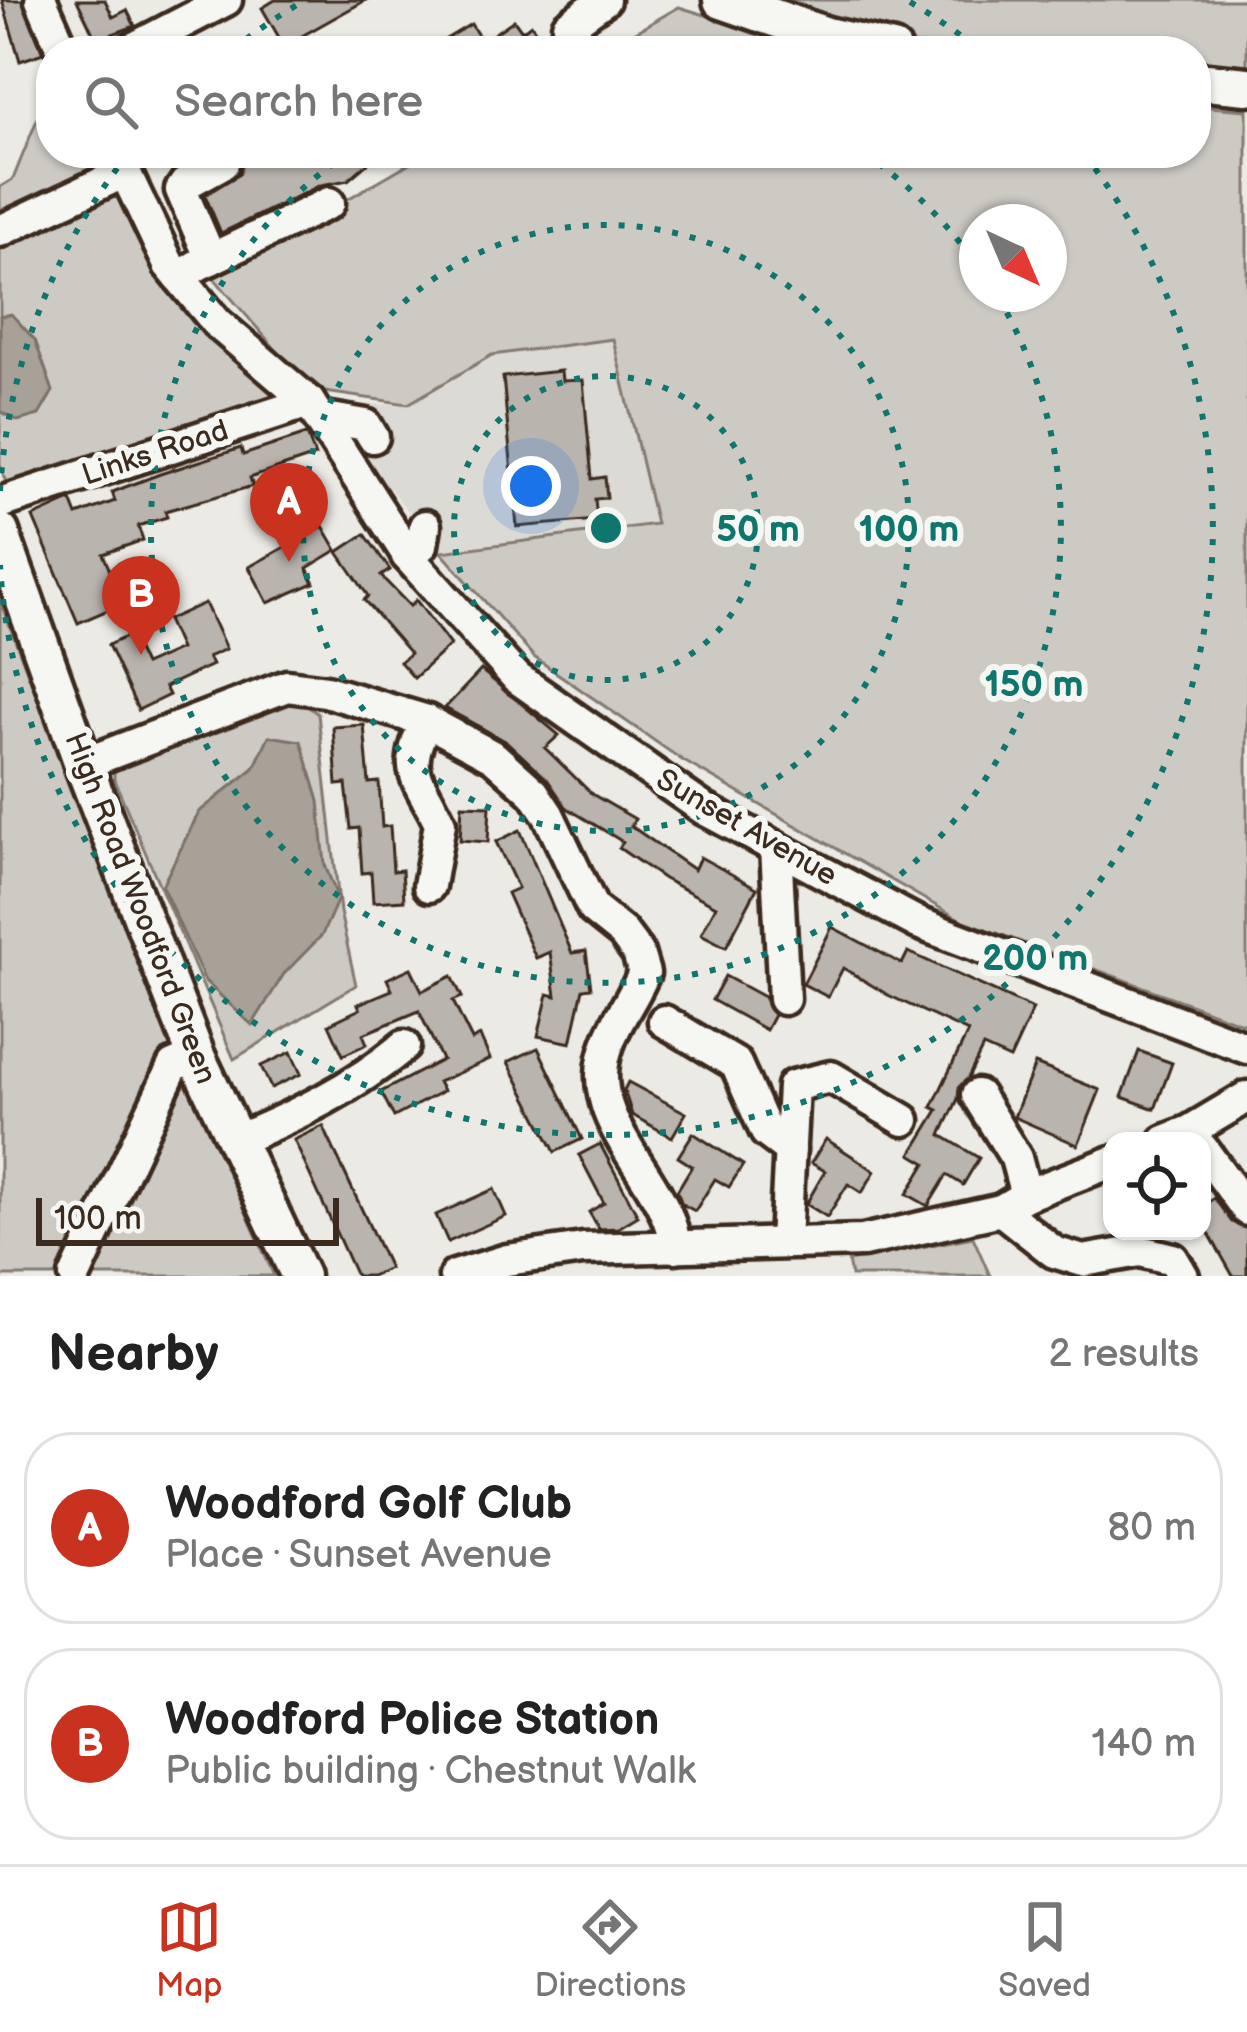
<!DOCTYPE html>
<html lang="en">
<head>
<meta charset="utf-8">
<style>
	:root { --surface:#fff; --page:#f6f6f6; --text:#222; --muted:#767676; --line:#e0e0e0; --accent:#c8321e }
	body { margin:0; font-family:"Balsamiq Sans",sans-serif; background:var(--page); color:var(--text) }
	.controls { position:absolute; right:36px; bottom:36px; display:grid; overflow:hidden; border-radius:24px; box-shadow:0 3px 9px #0004 }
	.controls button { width:108px; height:108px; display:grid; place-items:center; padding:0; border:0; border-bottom:3px solid var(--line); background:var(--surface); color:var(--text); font:60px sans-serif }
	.compass { position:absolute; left:959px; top:204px; width:108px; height:108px; border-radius:50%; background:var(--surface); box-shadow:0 3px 9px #0004; rotate:136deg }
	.scale { position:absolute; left:36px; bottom:30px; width:303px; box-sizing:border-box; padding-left:12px; border:6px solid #3b2a1e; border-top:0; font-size:33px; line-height:42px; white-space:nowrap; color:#3b2a1e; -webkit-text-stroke:9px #f6f6f2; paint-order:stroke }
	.you { position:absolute; left:531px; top:486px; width:42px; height:42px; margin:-30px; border:9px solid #fff; border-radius:50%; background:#1a73e8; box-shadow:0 0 0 18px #1a73e833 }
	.badge { display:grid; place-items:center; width:78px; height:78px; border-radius:50%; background:var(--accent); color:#fff; font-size:39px; font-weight:700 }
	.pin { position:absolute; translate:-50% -99px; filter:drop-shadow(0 3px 6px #0008) }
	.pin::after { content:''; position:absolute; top:63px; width:42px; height:36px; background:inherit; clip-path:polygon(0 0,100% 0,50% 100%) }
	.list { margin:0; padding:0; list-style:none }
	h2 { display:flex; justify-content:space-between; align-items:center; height:156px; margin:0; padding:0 48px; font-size:51px }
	h2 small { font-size:39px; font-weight:400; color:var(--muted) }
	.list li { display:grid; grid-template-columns:78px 1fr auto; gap:36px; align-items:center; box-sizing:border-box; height:192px; margin:0 24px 24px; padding:0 24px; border:3px solid var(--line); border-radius:48px }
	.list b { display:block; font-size:45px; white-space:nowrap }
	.list p { margin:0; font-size:39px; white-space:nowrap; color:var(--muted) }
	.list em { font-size:39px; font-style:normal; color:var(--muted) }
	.icon { flex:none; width:66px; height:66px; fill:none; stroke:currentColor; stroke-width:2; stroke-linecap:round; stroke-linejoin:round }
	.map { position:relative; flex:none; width:1247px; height:1276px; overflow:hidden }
	.search { position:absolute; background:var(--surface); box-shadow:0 3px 9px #0004; left:36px; right:36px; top:36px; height:132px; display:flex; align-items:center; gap:30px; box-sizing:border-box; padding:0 42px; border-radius:48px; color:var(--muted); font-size:45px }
	.sheet { height:588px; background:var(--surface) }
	nav { display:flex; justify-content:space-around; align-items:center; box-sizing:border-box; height:168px; border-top:3px solid var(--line); background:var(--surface); font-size:33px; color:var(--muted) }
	nav a { display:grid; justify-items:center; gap:6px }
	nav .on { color:var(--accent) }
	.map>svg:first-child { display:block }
	.built { fill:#dcdad4 }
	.green { fill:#cdcac4; stroke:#847a71; stroke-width:3; fill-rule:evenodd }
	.water { fill:#a8a198; stroke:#7c7167; stroke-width:3 }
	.building { fill:#bab4ae; stroke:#3b2a1e; stroke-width:3 }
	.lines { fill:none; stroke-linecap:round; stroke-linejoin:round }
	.minor-casing { stroke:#3b2a1e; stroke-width:39 }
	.major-casing { stroke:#3b2a1e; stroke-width:45 }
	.minor { stroke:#f6f6f2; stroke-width:30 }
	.major { stroke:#f6f6f2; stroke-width:36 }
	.ring { fill:none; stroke:#0f766e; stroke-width:6; stroke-dasharray:6 12 }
	.labels { text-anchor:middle; stroke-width:12; stroke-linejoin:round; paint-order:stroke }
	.street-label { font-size:30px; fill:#3b2a1e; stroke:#f6f6f2 }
	.centre { fill:#0f766e; stroke:#f6f6f2; stroke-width:6 }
	.ring-label { font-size:36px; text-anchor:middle; font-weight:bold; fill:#0f766e; stroke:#f6f6f2; stroke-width:12; stroke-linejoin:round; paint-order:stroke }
</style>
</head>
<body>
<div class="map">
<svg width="1247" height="1276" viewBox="0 0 1247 1276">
	<rect width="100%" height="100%" fill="#ebeae5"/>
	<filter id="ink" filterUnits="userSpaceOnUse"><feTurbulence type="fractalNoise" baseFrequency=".00833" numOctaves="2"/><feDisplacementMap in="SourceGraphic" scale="24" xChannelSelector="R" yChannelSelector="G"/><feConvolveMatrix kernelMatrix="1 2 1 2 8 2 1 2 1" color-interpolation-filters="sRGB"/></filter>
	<g filter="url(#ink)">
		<path class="built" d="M613 338 657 524 441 552 322 405 408 404 492 355Z"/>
		<g class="green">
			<path d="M792 0H1247V74L1196 69V51H997L898 43 793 8Z"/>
			<path d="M679 7 823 51H603Z"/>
			<path d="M51 85V153H106L108 170 0 224V187L13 179Z"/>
			<path d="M1196 106 1247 110V1025L961 920 682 760 534 657 441 552 656 524 613 339 492 355 408 404 311 390 213 277 427 153H1196ZM977 222H1049V294H977Z"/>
			<path d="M102 197 124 198 234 356 282 403 13 488 5 480 0 464V247Z"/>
			<path d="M0 601 167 1032 274 1276H0Z"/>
			<path d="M284 699 304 703 318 714 340 912 356 985 234 1059 114 779V764Z"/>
			<path d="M973 1237 990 1276H851L848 1261Z"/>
		</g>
		<g class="water">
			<path d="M11 314 35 340 53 391 39 415 18 421 0 411V316Z"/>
			<path d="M269 736 301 741 319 801 325 865 338 899 322 935 284 974 252 1025 205 981 162 886 199 812 254 768Z"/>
		</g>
		<g class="building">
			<path d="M2 0H22L43 53 20 61Z"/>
			<path d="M77 0H105L113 17 127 10 135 26 96 40Z"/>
			<path d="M275 0H366L284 46 262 8Z"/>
			<path d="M514 20 522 31 531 24 539 36 549 30 553 38 563 44 553 51H426L471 24 482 42Z"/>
			<path d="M240 153H380L348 180 321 185 221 233 205 195 239 174 242 165Z"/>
			<path d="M561 371 562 381 583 380 592 479 605 477 607 498 595 499 597 520 517 527 503 377Z"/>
			<path d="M307 434 315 456 250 478 253 486 165 511 167 517 138 526 143 540 103 554 120 595 111 598 115 607 78 623 33 517 71 500 77 515 115 501 112 492 160 474 241 448 243 455Z"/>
			<path d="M323 526 337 550 307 568 314 583 268 603 249 567Z"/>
			<path d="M365 534 390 570 381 576 410 606 416 600 450 645 414 678 400 662 410 653 364 600 368 596 338 552Z"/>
			<path d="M205 603 226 649 208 657 212 665 165 687 169 695 138 710 108 645 130 635 144 665 180 649 167 620Z"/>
			<path d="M481 670 559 735 545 748 592 794 635 819 631 826 694 870 700 857 757 888 726 947 701 934 716 906 664 879 619 848 623 842 567 808 547 779 507 742 445 708Z"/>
			<path d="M364 725 369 783 379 782 382 827 390 826 393 871 402 870 404 900 373 902 371 872 362 873 359 828 351 829 346 784 337 785 333 727Z"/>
			<path d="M462 805 490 806 488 842 460 840Z"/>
			<path d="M520 830 572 953 586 951 591 988 583 989 571 1043 538 1036 548 994 556 996 550 952 536 958 507 893 518 888 496 842Z"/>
			<path d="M832 927 902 964 908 952 1033 1009 1010 1059 983 1047 968 1078 959 1087 958 1099 941 1135 979 1158 963 1185 947 1175 928 1206 907 1194 926 1163 911 1154 938 1110 932 1107 968 1032 888 995 843 968 828 997 803 984Z"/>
			<path d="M411 968 422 991 452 976 462 997 453 1001 463 1022 472 1040 480 1036 490 1059 438 1082 443 1091 394 1117 381 1092 442 1060 419 1011 363 1034 367 1044 343 1055 329 1024 360 1009 358 1004 392 990 387 979Z"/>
			<path d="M725 976 764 997 774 1015 766 1030 712 1000Z"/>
			<path d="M538 1048 582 1139 555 1152 508 1062Z"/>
			<path d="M1139 1051 1172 1063 1155 1109 1122 1097Z"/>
			<path d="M291 1052 301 1074 271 1088 261 1066Z"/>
			<path d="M1035 1064 1100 1090 1078 1145 1014 1117Z"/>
			<path d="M628 1082 686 1113 672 1137 632 1115 624 1090Z"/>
			<path d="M323 1126 389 1268 371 1276H356L294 1140Z"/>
			<path d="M693 1133 743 1165 729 1187 715 1179 695 1211 682 1204 677 1191 692 1166 678 1157Z"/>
			<path d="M826 1139 875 1171 862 1193 848 1184 827 1217 806 1204 825 1171 811 1163Z"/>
			<path d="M600 1144 638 1216 618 1228 599 1229 589 1212 604 1203 579 1155Z"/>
			<path d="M494 1189 506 1216 448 1242 436 1215Z"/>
			<path d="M1214 1198 1232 1222 1247 1229V1276H1233L1202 1221V1206Z"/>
		</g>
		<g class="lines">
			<g class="minor-casing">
				<g id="minor">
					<path d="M41 0 63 51"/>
					<path d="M568 26 604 0"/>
					<path d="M128 51 226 0"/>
					<path d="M116 153 169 265 217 323 309 402 411 560 517 678 704 809 918 923 1247 1048"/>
					<path d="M0 231 125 172"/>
					<path d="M211 259 181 190 185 184 223 163"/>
					<path d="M179 277 198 265 329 203"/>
					<path d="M319 417 366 425 373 437"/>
					<path d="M0 503 309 402"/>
					<path d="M407 556 422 545 425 526"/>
					<path d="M427 721C400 771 419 778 440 823L429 886"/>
					<path d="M83 764 287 686 326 691 427 721 494 757 534 793 548 814 593 909 623 933 638 953 644 973C632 1002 611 1026 604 1058 588 1128 670 1183 675 1247"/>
					<path d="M776 847 784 999"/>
					<path d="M664 1021 736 1064 766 1132 790 1150"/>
					<path d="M977 1095 1016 1158 1026 1195"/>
					<path d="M235 1141C297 1115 352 1089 404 1046"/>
					<path d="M1165 1141 1190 1131 1247 1097"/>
					<path d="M1202 1148 1247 1210"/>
					<path d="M1001 1210 1054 1252 1083 1261 1140 1251 1173 1259 1183 1276"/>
					<path d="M785 1242 793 1086 831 1077 904 1120"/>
					<path d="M75 1276 173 1066 196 1056"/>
					<path d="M455 1276 507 1260 583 1249 863 1241 1001 1210 1026 1195 1112 1162"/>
				</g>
			</g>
			<g class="major-casing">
				<g id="major">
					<path d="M722 0 827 36 893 51"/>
					<path d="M1196 81 1247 86"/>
					<path d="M0 532 83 764 196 1056 300 1276"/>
				</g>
			</g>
			<use href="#minor" class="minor"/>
			<use href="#major" class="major"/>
		</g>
	</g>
	<g class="ring">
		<circle cx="606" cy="528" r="152"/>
		<circle cx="606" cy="528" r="303"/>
		<path d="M864 153A455 455 0 0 1 976 264M998 297A455 455 0 1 1 348 153"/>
		<path d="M0 491A607 607 0 0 1 128 154M232 50A607 607 0 0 1 302 2M910 2A607 607 0 0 1 980 50M1084 154A607 607 0 1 1 0 565"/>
	</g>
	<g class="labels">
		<g class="street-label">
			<text transform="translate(155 452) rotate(-18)" y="10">Links Road</text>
			<text transform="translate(747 827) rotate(30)" y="10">Sunset Avenue</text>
			<text transform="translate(141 908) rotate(69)" y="10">High Road Woodford Green</text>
		</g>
	</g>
	<circle cx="606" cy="528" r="18" class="centre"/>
	<g class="ring-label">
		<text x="758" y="541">50 m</text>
		<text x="909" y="541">100 m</text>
		<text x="1034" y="696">150 m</text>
		<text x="1035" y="970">200 m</text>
	</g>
</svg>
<div class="controls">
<button><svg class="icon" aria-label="locate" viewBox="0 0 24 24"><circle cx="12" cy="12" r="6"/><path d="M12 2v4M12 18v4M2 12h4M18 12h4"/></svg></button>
</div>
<svg class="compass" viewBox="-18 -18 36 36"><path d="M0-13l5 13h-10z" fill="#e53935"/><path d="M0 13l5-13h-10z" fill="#767676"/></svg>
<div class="scale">100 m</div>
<div class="you"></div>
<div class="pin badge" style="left:289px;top:562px">A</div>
<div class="pin badge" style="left:141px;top:655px">B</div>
<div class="search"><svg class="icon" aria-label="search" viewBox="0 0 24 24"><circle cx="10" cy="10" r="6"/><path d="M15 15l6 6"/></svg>Search here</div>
</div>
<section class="sheet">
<h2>Nearby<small>2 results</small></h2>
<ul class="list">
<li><span class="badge">A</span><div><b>Woodford Golf Club</b><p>Place · Sunset Avenue</p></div><em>80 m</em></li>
<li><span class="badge">B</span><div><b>Woodford Police Station</b><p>Public building · Chestnut Walk</p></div><em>140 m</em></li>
</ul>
</section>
<nav>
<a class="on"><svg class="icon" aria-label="map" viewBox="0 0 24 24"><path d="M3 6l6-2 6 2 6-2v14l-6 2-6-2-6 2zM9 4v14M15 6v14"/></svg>Map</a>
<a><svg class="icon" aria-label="directions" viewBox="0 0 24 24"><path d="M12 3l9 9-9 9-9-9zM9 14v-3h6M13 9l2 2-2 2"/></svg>Directions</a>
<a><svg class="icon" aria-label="saved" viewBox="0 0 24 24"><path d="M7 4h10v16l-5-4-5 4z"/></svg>Saved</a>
</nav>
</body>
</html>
